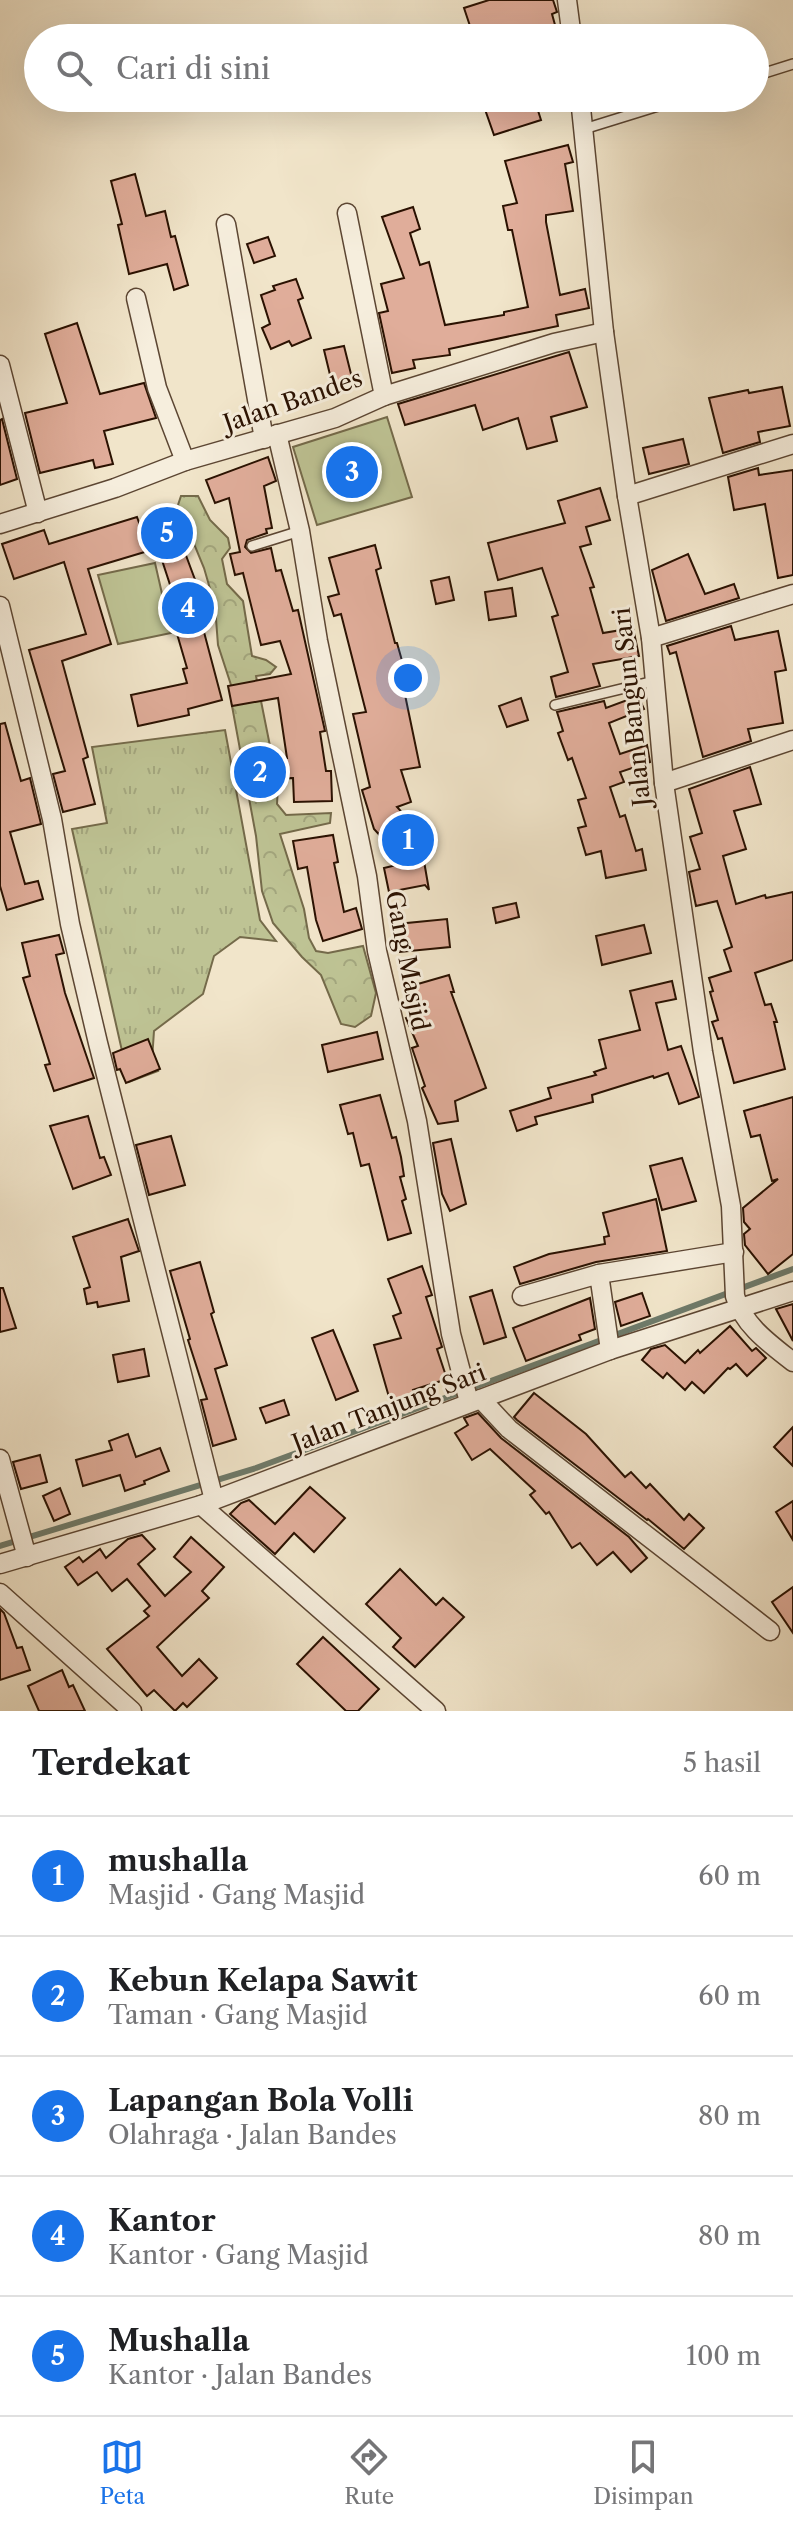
<!DOCTYPE html>
<html lang="id">
<head>
<meta charset="utf-8">
<style>
	:root { --surface:#fff; --page:#f2f2f2; --text:#202124; --muted:#757577; --line:#e0e0e0; --accent:#1a73e8 }
	body { margin:0; font-family:"Libre Caslon Text",serif; background:var(--page); color:var(--text) }
	.you { position:absolute; left:408px; top:678px; width:28px; height:28px; margin:-20px; border:6px solid #fff; border-radius:50%; background:#1a73e8; box-shadow:0 0 0 12px #1a73e833 }
	.badge { display:grid; place-items:center; width:52px; height:52px; border-radius:50%; background:var(--accent); color:#fff; font-size:26px; font-weight:700 }
	.pin { position:absolute; translate:-50% -50%; border:4px solid #fff; box-shadow:0 2px 8px #0006 }
	.list { margin:0; padding:0; list-style:none }
	h2 { display:flex; justify-content:space-between; align-items:center; height:104px; margin:0; padding:0 32px; font-size:34px }
	h2 small { font-size:26px; font-weight:400; color:var(--muted) }
	.list li { display:grid; grid-template-columns:52px 1fr auto; gap:24px; align-items:center; box-sizing:border-box; height:120px; padding:0 32px; border-top:2px solid var(--line) }
	.list b { display:block; font-size:30px; white-space:nowrap }
	.list p { margin:0; font-size:26px; white-space:nowrap; color:var(--muted) }
	.list em { font-size:26px; font-style:normal; color:var(--muted) }
	.icon { flex:none; width:44px; height:44px; fill:none; stroke:currentColor; stroke-width:2; stroke-linecap:round; stroke-linejoin:round }
	.map { position:relative; flex:none; width:793px; height:1711px; overflow:hidden }
	.search { position:absolute; background:var(--surface); box-shadow:0 8px 32px #0002; left:24px; right:24px; top:24px; height:88px; display:flex; align-items:center; gap:20px; box-sizing:border-box; padding:0 28px; border-radius:44px; color:var(--muted); font-size:30px }
	.sheet { height:704px; background:var(--surface) }
	nav { display:flex; justify-content:space-around; align-items:center; box-sizing:border-box; height:112px; border-top:2px solid var(--line); background:var(--surface); font-size:22px; color:var(--muted) }
	nav a { display:grid; justify-items:center; gap:4px }
	nav .on { color:var(--accent) }
	.map>svg:first-child { display:block }
	.grass { fill:url(#grass-tufts); stroke:#746a4a; stroke-width:2 }
	.park { fill:url(#park-crowns); stroke:#746a4a; stroke-width:2 }
	.pitch { fill:#bec394; stroke:#746a4a; stroke-width:2 }
	.lines { fill:none; stroke-linecap:round; stroke-linejoin:round }
	.stream { stroke:#6e7a6a; stroke-width:6 }
	.building { fill:#e0ad9a; stroke:#2a1101; stroke-width:2 }
	.lane-casing { stroke:#5c4633; stroke-width:12 }
	.street-casing { stroke:#5c4633; stroke-width:21 }
	.lane { stroke:#f6eedd; stroke-width:9 }
	.street { stroke:#f6eedd; stroke-width:18 }
	.labels { text-anchor:middle; stroke-width:6; stroke-linejoin:round; paint-order:stroke }
	.street-label { font-size:24px; fill:#2a1101; stroke:#f6eedd }
</style>
</head>
<body>
<div class="map">
<svg width="793" height="1711" viewBox="0 0 793 1711">
	<defs>
		<pattern id="grass-tufts" width="24" height="20" patternUnits="userSpaceOnUse" patternTransform="scale(2)"><rect width="24" height="20" fill="#bec394"/><path d="M3 7l-1-3M5 7V3M7 7l1-3M15 17l-1-3M17 17v-4M19 17l1-3" fill="none" stroke="#a3a67e"/></pattern>
		<pattern id="park-crowns" width="20" height="18" patternUnits="userSpaceOnUse" patternTransform="scale(2)"><rect width="20" height="18" fill="#bec394"/><path d="M2 6a3 3 0 1 1 6 0M12 15a3 3 0 1 1 6 0" fill="none" stroke="#a3a67e"/></pattern>
	</defs>
	<rect width="100%" height="100%" fill="#f1e5ca"/>
	<filter id="stains"><feTurbulence type="fractalNoise" baseFrequency=".0025" numOctaves="4"/><feColorMatrix values="0 0 0 0 .2 0 0 0 0 .09 0 0 0 0 .02 0 0 0 .5 -.17"/></filter>
	<radialGradient id="worn" r=".72"><stop offset=".6" stop-color="#630" stop-opacity="0"/><stop offset="1" stop-color="#630" stop-opacity=".3"/></radialGradient>
	<path class="grass" d="M225 730 260 920 276 941 240 937 214 956 203 994 154 1031 152 1060 158 1071 129 1082 72 829 107 823 92 747Z"/>
	<path class="park" d="M181 496H198L210 520 228 538 230 548 222 559 227 584 243 601 252 656 266 660 276 667 270 674 256 676 278 786 277 804 286 815 331 813 330 823 280 834 304 909 309 938 316 951 328 953 363 946 376 993 371 1016 355 1027 341 1024 321 975 302 957 273 923 262 891 256 836 232 706 231 685 218 645 215 606 204 568 178 505Z"/>
	<g class="pitch">
		<path d="M387 417 412 497 317 525 293 447Z"/>
		<path d="M155 563 171 633 118 644 98 575Z"/>
	</g>
	<g class="lines">
		<path class="stream" d="M0 1546 256 1468 793 1269"/>
	</g>
	<g class="building">
		<path d="M489 0H553L557 12 552 14 557 32 537 38H474L464 8Z"/>
		<path d="M481 98H534L541 120 494 135Z"/>
		<path d="M568 145 573 162 565 164 573 211 546 215V222L560 295 585 289 589 308 556 315 558 326 449 349 450 355 413 360 415 368 392 373 379 313 388 311 381 284 404 278 382 217 413 207 420 229 410 233 420 265 429 262 445 325 504 315V312L528 307 512 230H508L503 206 517 203 505 161Z"/>
		<path d="M135 174 146 216 165 211 171 237 175 236 188 285 174 290 167 264 129 274 118 225 122 224 111 181Z"/>
		<path d="M268 237 275 256 254 263 247 244Z"/>
		<path d="M296 279 303 298 298 300 311 338 292 346 289 341 271 349 262 328 270 324 261 295 275 290 273 286Z"/>
		<path d="M77 323 100 394 144 383 156 418 104 431 113 464 95 468 93 460 40 473 25 413 67 403 45 334Z"/>
		<path d="M344 346 352 378 332 383 324 350Z"/>
		<path d="M569 352 587 407 551 417 557 441 527 449 518 418 483 430 475 405 405 425 398 404Z"/>
		<path d="M782 387 790 426 758 432 760 442 723 453 709 398 748 390 749 393Z"/>
		<path d="M2 419 17 479 0 485V420Z"/>
		<path d="M683 439 689 464 649 474 643 448Z"/>
		<path d="M268 457 276 481 264 486 272 528 266 529 267 533 247 540 245 547 251 553 271 548 276 571 281 570 293 611 298 610 325 731 320 732 326 771H331L332 801 294 802 293 778 256 779V759L287 758 278 698 232 706 228 686 291 674 280 641 261 645 243 573 235 575 230 554 240 552 229 498 215 503 206 480Z"/>
		<path d="M758 468 759 475 793 470V575L778 578 765 504 734 510 728 477Z"/>
		<path d="M600 488 610 520 586 527 591 544 580 547 594 587 590 588 603 633 633 628 639 656 593 664 600 686 556 697 551 677 568 672 552 617 558 615 542 568 498 580 488 543 565 523 558 501Z"/>
		<path d="M137 517 141 528 172 518 197 585 203 616 200 617 222 700 188 709 189 715 138 726 131 695 187 683 183 669 187 668 175 627 179 626 172 600H175L158 548 88 569 111 644 62 661 88 757 83 759 95 804 63 812 53 774 65 771 29 650 86 634 64 562 14 579 2 544 44 530 49 544Z"/>
		<path d="M375 545 381 568 376 570 395 643H397L410 689 404 690 420 767 401 770 411 802 397 807 426 839 421 844 429 890 425 885 389 892 384 868 405 863 374 829 362 790 370 787 353 714 366 712 341 614 334 616 328 597 339 594 329 558Z"/>
		<path d="M688 554 705 594 734 584 739 598 666 621 652 570Z"/>
		<path d="M449 577 454 600 436 604 431 581Z"/>
		<path d="M512 588 516 616 489 620 485 592Z"/>
		<path d="M731 626 735 640 778 631 786 670 775 672 783 723 748 729 751 741 703 757 676 652 670 654 667 646Z"/>
		<path d="M638 696 644 709 609 723 620 754 647 745 650 762 620 772 624 782 610 787 620 817 625 815 636 851 642 849 646 870 606 878 601 851 586 855 578 828 586 826 578 800 586 798 572 758 568 760 558 733 563 731 557 712 604 701 606 708Z"/>
		<path d="M521 698 528 720 507 727 499 706Z"/>
		<path d="M5 723 21 781 30 778 41 824 10 832 25 884 38 881 43 899 7 910 0 886V724Z"/>
		<path d="M750 767 761 804 734 811 746 849 723 856 736 904 765 895 766 898 793 892V960L755 973 765 1005 771 1004 777 1022H774L785 1069 734 1083 722 1038 718 1039 712 1022 718 1020 710 992 713 991 709 978 731 971 724 950 732 947 717 901 696 906 689 872 700 869 690 837 702 833 689 789Z"/>
		<path d="M333 835 338 862 334 863 344 912 356 908 362 929 323 941 316 920 307 867 298 869 293 841Z"/>
		<path d="M516 903 519 917 496 923 493 908Z"/>
		<path d="M447 919 450 947 400 952 397 924Z"/>
		<path d="M644 925 651 953 602 965 596 936Z"/>
		<path d="M59 935 64 953 56 955 65 993 94 1078 54 1091 45 1065 50 1064 23 978 30 976 22 943Z"/>
		<path d="M449 975 454 992H451L486 1088 455 1101 458 1121 438 1124 422 1088 425 1086 412 1048 418 1046 406 1018 411 1016 404 988Z"/>
		<path d="M672 981 676 999 656 1003 668 1050 681 1046 699 1097 679 1104 668 1073 654 1078 653 1076 592 1095 593 1102 535 1117 537 1124 517 1131 510 1111 551 1098 548 1088 596 1075 594 1072 606 1068 599 1040 640 1030 630 991Z"/>
		<path d="M377 1032 383 1059 328 1072 322 1045Z"/>
		<path d="M148 1039 160 1069 126 1083 120 1069 117 1070 113 1053Z"/>
		<path d="M380 1095 392 1138 396 1137 401 1157 404 1176 400 1177 406 1199 402 1201 411 1233 388 1240 369 1164 361 1166 353 1133 348 1134 340 1105Z"/>
		<path d="M793 1097V1254L768 1274 745 1245 744 1234 750 1229 744 1222 743 1208 778 1179 772 1181 760 1135 751 1137 744 1111Z"/>
		<path d="M88 1116 100 1158 104 1157 111 1175 73 1189 50 1126Z"/>
		<path d="M171 1136 185 1185 149 1195 136 1145Z"/>
		<path d="M451 1139 466 1204 450 1211 442 1194 433 1143Z"/>
		<path d="M682 1158 696 1201 662 1210 650 1166Z"/>
		<path d="M656 1199 667 1251 596 1262 520 1284 514 1267 549 1254 605 1244 604 1237 609 1236 603 1213Z"/>
		<path d="M128 1219 139 1251 121 1257 129 1301 98 1307 97 1302 87 1304 84 1289 90 1287 73 1237Z"/>
		<path d="M200 1262 214 1312 211 1314 227 1365 215 1369 236 1439 213 1446 201 1400 207 1399 188 1340 190 1339 170 1271Z"/>
		<path d="M422 1266 432 1295 426 1297 442 1347 437 1349 447 1379 413 1390 415 1397 391 1404 374 1345 401 1338 393 1316 401 1313 388 1279Z"/>
		<path d="M0 1288H3L16 1328 0 1332Z"/>
		<path d="M492 1290 506 1337 484 1344 470 1297Z"/>
		<path d="M642 1293 650 1316 621 1326 615 1302Z"/>
		<path d="M590 1298 595 1329 579 1335 581 1340 526 1361 513 1328Z"/>
		<path d="M793 1304V1341L776 1309Z"/>
		<path d="M730 1326 752 1351 756 1348 766 1358 747 1376 736 1364 730 1369 728 1368 704 1393 692 1382 685 1390 667 1373 663 1378 642 1360 651 1349 665 1345 685 1363 698 1350 700 1353Z"/>
		<path d="M333 1330 358 1391 336 1400 312 1338Z"/>
		<path d="M144 1349 149 1376 118 1382 113 1355Z"/>
		<path d="M534 1393 586 1434 625 1477 631 1472 646 1488 650 1484 684 1520 689 1514 704 1528 684 1549 648 1519 647 1520 517 1420 514 1417Z"/>
		<path d="M284 1400 289 1415 266 1423 260 1408Z"/>
		<path d="M478 1413 501 1438 629 1537 647 1558 631 1572 613 1552 597 1565 580 1543 572 1548 549 1512 546 1514 530 1495 535 1491 490 1449 472 1460 455 1433 468 1425 464 1418Z"/>
		<path d="M793 1427V1466L774 1447Z"/>
		<path d="M128 1434 136 1457 160 1448 169 1471 144 1481 145 1484 125 1491 120 1475 83 1486 76 1460 112 1450 109 1441Z"/>
		<path d="M40 1455 47 1482 21 1489 13 1462Z"/>
		<path d="M310 1487 345 1518 314 1552 294 1533 275 1554 230 1514 241 1503 249 1500 275 1524Z"/>
		<path d="M60 1488 70 1514 54 1521 43 1496Z"/>
		<path d="M793 1501V1540L776 1512Z"/>
		<path d="M142 1535 155 1549 138 1564 165 1596 191 1572 174 1557 191 1537 224 1567 202 1591 209 1598 157 1647 182 1676 199 1659 217 1678 187 1707 183 1703 175 1711 154 1690 147 1696 107 1649 149 1616 144 1611 150 1606 127 1579 112 1591 97 1572 78 1585 65 1567 79 1557 83 1562 100 1549 106 1558 128 1539Z"/>
		<path d="M400 1569 436 1605 443 1598 464 1617 415 1667 393 1647 401 1638 366 1604Z"/>
		<path d="M793 1587V1633L772 1602Z"/>
		<path d="M0 1609 4 1613 17 1648 22 1647 30 1670 0 1680Z"/>
		<path d="M323 1637 379 1689 358 1711H346L297 1664Z"/>
		<path d="M62 1670 69 1687 73 1685 85 1711H39L28 1686Z"/>
	</g>
	<g class="lines">
		<g class="lane-casing">
			<g id="lane">
				<path d="M755 76 793 64"/>
				<path d="M584 129 684 98"/>
				<path d="M252 546 300 531"/>
				<path d="M555 705 654 681"/>
			</g>
		</g>
		<g class="street-casing">
			<g id="street">
				<path d="M567 0 572 38"/>
				<path d="M580 98 604 332 627 496 651 638 664 783 703 1052 731 1206 735 1296C743 1325 770 1344 793 1362"/>
				<path d="M347 213 384 396"/>
				<path d="M226 224 264 439"/>
				<path d="M136 298 157 388 185 461"/>
				<path d="M0 365 38 513"/>
				<path d="M277 434 300 531 318 641 367 876 377 951 417 1121 451 1334 469 1402"/>
				<path d="M627 496 793 444"/>
				<path d="M0 524 115 488 185 461 335 418 384 396 554 343 604 332"/>
				<path d="M0 606 52 819 70 924 98 1043 214 1500"/>
				<path d="M651 638 793 594"/>
				<path d="M664 783 793 740"/>
				<path d="M599 1274 734 1252"/>
				<path d="M522 1296 599 1274 610 1350"/>
				<path d="M481 1399 509 1429 770 1631"/>
				<path d="M0 1459 27 1557"/>
				<path d="M201 1505 436 1711"/>
				<path d="M0 1564 201 1505 610 1350 793 1291"/>
				<path d="M0 1593 132 1711"/>
			</g>
		</g>
		<use href="#lane" class="lane"/>
		<use href="#street" class="street"/>
	</g>
	<g class="labels">
		<g class="street-label">
			<text transform="translate(293 401) rotate(-19)" y="8">Jalan Bandes</text>
			<text transform="translate(632 707) rotate(-96)" y="8">Jalan Bangun Sari</text>
			<text transform="translate(407 961) rotate(79)" y="8">Gang Masjid</text>
			<text transform="translate(389 1408) rotate(-21)" y="8">Jalan Tanjung Sari</text>
		</g>
	</g>
	<rect width="100%" height="100%" filter="url(#stains)"/>
	<rect width="100%" height="100%" fill="url(#worn)"/>
</svg>
<div class="you"></div>
<div class="pin badge" style="left:408px;top:840px">1</div>
<div class="pin badge" style="left:260px;top:772px">2</div>
<div class="pin badge" style="left:352px;top:472px">3</div>
<div class="pin badge" style="left:188px;top:608px">4</div>
<div class="pin badge" style="left:167px;top:533px">5</div>
<div class="search"><svg class="icon" aria-label="search" viewBox="0 0 24 24"><circle cx="10" cy="10" r="6"/><path d="M15 15l6 6"/></svg>Cari di sini</div>
</div>
<section class="sheet">
<h2>Terdekat<small>5 hasil</small></h2>
<ul class="list">
<li><span class="badge">1</span><div><b>mushalla</b><p>Masjid · Gang Masjid</p></div><em>60 m</em></li>
<li><span class="badge">2</span><div><b>Kebun Kelapa Sawit</b><p>Taman · Gang Masjid</p></div><em>60 m</em></li>
<li><span class="badge">3</span><div><b>Lapangan Bola Volli</b><p>Olahraga · Jalan Bandes</p></div><em>80 m</em></li>
<li><span class="badge">4</span><div><b>Kantor</b><p>Kantor · Gang Masjid</p></div><em>80 m</em></li>
<li><span class="badge">5</span><div><b>Mushalla</b><p>Kantor · Jalan Bandes</p></div><em>100 m</em></li>
</ul>
</section>
<nav>
<a class="on"><svg class="icon" aria-label="map" viewBox="0 0 24 24"><path d="M3 6l6-2 6 2 6-2v14l-6 2-6-2-6 2zM9 4v14M15 6v14"/></svg>Peta</a>
<a><svg class="icon" aria-label="directions" viewBox="0 0 24 24"><path d="M12 3l9 9-9 9-9-9zM9 14v-3h6M13 9l2 2-2 2"/></svg>Rute</a>
<a><svg class="icon" aria-label="saved" viewBox="0 0 24 24"><path d="M7 4h10v16l-5-4-5 4z"/></svg>Disimpan</a>
</nav>
</body>
</html>
